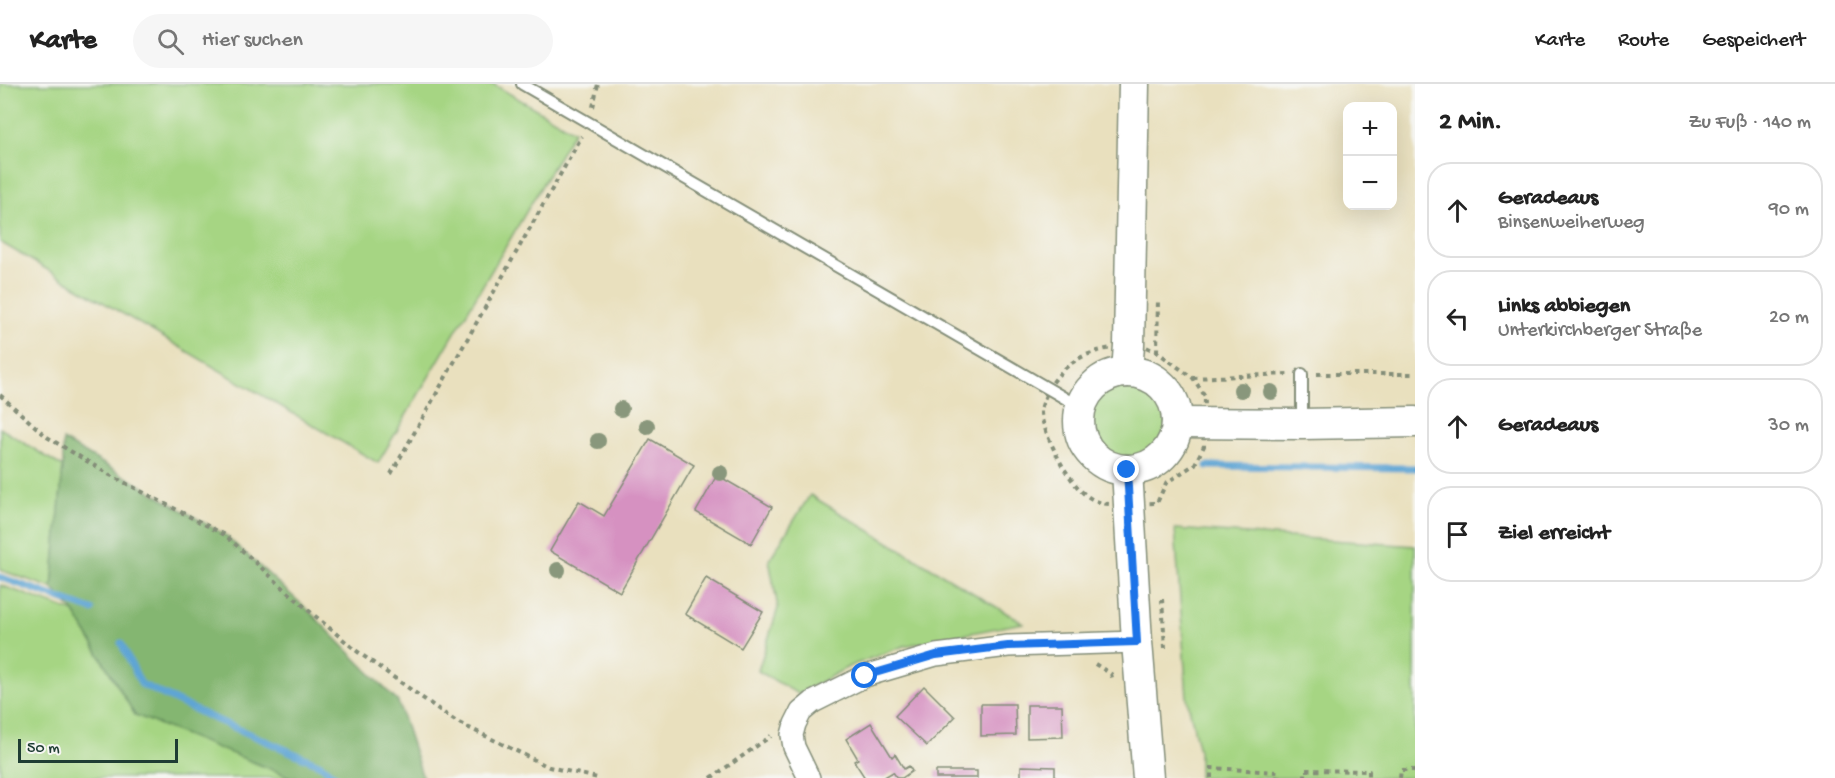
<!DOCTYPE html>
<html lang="de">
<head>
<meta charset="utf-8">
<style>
	:root { --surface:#fff; --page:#f6f6f6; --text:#222; --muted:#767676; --line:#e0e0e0 }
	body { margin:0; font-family:"Gochi Hand",sans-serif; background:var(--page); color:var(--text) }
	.controls { position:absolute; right:18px; top:18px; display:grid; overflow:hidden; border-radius:12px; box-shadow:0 6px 24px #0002 }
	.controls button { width:54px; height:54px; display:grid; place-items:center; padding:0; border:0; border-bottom:2px solid var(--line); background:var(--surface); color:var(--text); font:30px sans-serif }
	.scale { position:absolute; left:18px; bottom:15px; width:160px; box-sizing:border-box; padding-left:6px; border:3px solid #1f3d34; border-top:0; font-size:16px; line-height:21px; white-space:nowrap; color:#1f3d34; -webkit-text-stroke:4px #f6f6f2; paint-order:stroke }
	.stop { position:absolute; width:18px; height:18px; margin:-14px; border:4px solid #1a73e8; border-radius:50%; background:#fff }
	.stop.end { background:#1a73e8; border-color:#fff; box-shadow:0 2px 6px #0008 }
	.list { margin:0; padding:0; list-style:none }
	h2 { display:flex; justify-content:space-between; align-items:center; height:78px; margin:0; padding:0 24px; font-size:26px }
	h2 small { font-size:20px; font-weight:400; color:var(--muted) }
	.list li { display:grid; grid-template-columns:39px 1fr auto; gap:18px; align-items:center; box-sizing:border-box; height:96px; margin:0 12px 12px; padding:0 12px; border:2px solid var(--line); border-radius:24px }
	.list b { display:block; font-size:22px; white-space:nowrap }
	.list p { margin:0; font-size:20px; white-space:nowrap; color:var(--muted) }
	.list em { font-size:20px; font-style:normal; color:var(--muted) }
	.icon { flex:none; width:33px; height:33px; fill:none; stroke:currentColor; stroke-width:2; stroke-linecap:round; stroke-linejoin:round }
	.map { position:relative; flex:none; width:1415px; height:694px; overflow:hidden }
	header { display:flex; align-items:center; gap:36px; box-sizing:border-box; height:84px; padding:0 30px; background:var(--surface); border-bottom:2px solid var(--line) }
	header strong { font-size:28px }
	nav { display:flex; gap:33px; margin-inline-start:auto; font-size:21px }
	.search { width:420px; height:54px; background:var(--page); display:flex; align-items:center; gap:15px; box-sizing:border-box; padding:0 21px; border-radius:33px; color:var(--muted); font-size:22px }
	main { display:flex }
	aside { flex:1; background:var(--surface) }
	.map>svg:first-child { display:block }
	.green { fill:#a6d583; stroke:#62895c; stroke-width:1.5 }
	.forest { fill:#84b671; stroke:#527a52; stroke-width:1.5 }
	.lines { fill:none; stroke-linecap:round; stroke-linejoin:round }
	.stream { stroke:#5ea5d4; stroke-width:7 }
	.building { fill:#d691c1 }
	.lane-casing { stroke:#848e79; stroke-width:14 }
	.street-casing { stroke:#848e79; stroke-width:24 }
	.secondary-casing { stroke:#848e79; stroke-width:33 }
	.path { stroke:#848e79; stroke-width:4; stroke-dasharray:4.5 4.5; stroke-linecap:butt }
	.lane { stroke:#fff; stroke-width:10 }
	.street { stroke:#fff; stroke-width:21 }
	.secondary { stroke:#fff; stroke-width:30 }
	.tree { fill:#89977b }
	.route { stroke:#1a73e8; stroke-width:8 }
</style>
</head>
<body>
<header>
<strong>Karte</strong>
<div class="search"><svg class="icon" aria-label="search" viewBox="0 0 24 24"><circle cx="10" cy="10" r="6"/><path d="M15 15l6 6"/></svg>Hier suchen</div>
<nav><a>Karte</a><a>Route</a><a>Gespeichert</a></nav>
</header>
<main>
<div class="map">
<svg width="1415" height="694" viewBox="0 0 1415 694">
	<rect width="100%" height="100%" fill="#f6f6f2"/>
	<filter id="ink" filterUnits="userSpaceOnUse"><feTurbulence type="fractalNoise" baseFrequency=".0167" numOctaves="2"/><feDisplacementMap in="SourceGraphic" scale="12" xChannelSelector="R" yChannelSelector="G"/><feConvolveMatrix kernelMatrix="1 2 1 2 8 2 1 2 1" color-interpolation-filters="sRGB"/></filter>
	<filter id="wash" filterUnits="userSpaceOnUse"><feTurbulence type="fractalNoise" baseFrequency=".008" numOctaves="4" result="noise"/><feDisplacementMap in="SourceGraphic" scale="24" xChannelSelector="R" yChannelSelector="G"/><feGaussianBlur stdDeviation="1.35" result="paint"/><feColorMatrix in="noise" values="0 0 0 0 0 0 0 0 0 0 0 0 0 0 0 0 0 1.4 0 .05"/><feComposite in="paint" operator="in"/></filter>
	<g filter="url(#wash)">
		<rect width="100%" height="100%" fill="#e9e0be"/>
		<g class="green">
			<path d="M0 0H493L574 47 378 379 0 158Z"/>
			<circle cx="1128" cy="337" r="49"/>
			<path d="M0 344 63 383 52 504 0 486Z"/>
			<path d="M810 411 1023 539 904 562 850 582 798 610 758 587 778 524 769 476Z"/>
			<path d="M1175 445 1415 462V694H1199V667L1187 614Z"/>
			<path d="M0 501 74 528 135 631 293 694H0Z"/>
		</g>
		<path class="forest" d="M63 356 225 451 308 526 398 618 423 694H293L135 631 74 528 52 504 63 383Z"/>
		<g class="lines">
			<g class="stream">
				<path d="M1207 382 1415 384"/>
				<path d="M0 493 92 526"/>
				<path d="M121 559 141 600 210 633 321 681 337 694"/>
			</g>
		</g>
		<g id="blocks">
			<g class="building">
				<path d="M650 355 694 381 620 508 550 467 579 417 604 432Z"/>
				<path d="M717 391 772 423 751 460 696 428Z"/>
				<path d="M706 494 763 528 741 564 685 530Z"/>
				<path d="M924 602 955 633 927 662 895 632Z"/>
				<path d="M981 620H1015L1016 651 981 652Z"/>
				<path d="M1027 621H1062L1063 653 1027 654Z"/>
				<path d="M871 639 892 673 895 670 904 685 909 682 912 687 902 694H897L893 688 883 694H865L854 677 858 675 846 655Z"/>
				<path d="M1021 682 1055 683V694H1021Z"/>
				<rect x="936" y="687" width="41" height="7"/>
			</g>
		</g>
	</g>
	<g filter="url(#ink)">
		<use href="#blocks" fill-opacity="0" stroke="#848e79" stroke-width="1.5"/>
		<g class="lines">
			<g class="lane-casing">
				<g id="lane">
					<path d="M522 0 1080 323"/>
					<path d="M1302 290V337"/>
				</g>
			</g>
			<g class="street-casing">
				<path id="street" d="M809 694 794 663 792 651 795 640 801 628 813 618 865 592 936 571 1008 562 1137 558"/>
			</g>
			<g class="secondary-casing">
				<g id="secondary">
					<path d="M1127 288 1129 261 1134 0"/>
					<circle cx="1128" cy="337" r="49"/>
					<path d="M1177 339 1302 340 1415 338"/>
					<path d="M1127 386 1137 558 1148 694"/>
				</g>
			</g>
			<g class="path">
				<path d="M593 23 598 0"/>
				<path d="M1129 261 1146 263 1157 268 1193 294 1205 312 1204 362 1195 380 1166 399 1157 419C1142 419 1114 422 1102 419 1083 414 1075 400 1065 386 1058 375 1040 339 1041 327 1042 319 1047 308 1051 301 1071 271 1095 266 1129 261Z"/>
				<path d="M1157 268 1158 215"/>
				<path d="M1317 290H1415"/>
				<path d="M1193 294 1288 290"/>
				<path d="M0 311 47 353 110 391 225 451 308 526 358 568 455 637 549 683 598 694"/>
				<path d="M391 390 582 52"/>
				<path d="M1162 515 1165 564"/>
				<path d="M1095 580 1111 590 1113 597"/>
				<path d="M711 694 771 652"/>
				<path d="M1211 694V684L1278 688 1277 694"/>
				<path d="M1305 694V686L1369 687V694"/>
				<path d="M1400 694 1401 686H1415"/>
			</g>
			<use href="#lane" class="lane"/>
			<use href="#street" class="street"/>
			<use href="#secondary" class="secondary"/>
		</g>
		<g class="tree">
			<circle cx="1241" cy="306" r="8"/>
			<circle cx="1271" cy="308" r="8"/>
			<circle cx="621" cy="325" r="8"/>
			<circle cx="647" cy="342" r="8"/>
			<circle cx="598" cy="357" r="8"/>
			<circle cx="720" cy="389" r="8"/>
			<circle cx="558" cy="486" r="8"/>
		</g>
	</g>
	<g class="lines" filter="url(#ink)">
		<path class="route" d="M865 592 936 571 1008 562 1137 558 1127 386"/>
	</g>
</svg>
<div class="controls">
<button>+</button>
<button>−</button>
</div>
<div class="scale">50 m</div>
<div class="stop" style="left:865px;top:592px"></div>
<div class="stop end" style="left:1127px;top:386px"></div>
</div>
<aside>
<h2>2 Min.<small>Zu Fuß · 140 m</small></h2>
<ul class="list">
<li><svg class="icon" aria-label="ahead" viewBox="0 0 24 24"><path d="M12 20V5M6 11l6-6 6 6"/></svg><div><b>Geradeaus</b><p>Binsenweiherweg</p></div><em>90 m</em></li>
<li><svg class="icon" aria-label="left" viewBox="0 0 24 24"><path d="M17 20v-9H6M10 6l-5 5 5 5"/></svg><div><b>Links abbiegen</b><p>Unterkirchberger Straße</p></div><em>20 m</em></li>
<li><svg class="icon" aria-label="ahead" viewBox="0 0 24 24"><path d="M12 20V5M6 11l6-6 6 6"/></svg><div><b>Geradeaus</b></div><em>30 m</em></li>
<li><svg class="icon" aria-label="arrive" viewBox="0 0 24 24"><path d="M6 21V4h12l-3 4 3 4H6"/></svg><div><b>Ziel erreicht</b></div></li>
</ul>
</aside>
</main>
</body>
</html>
